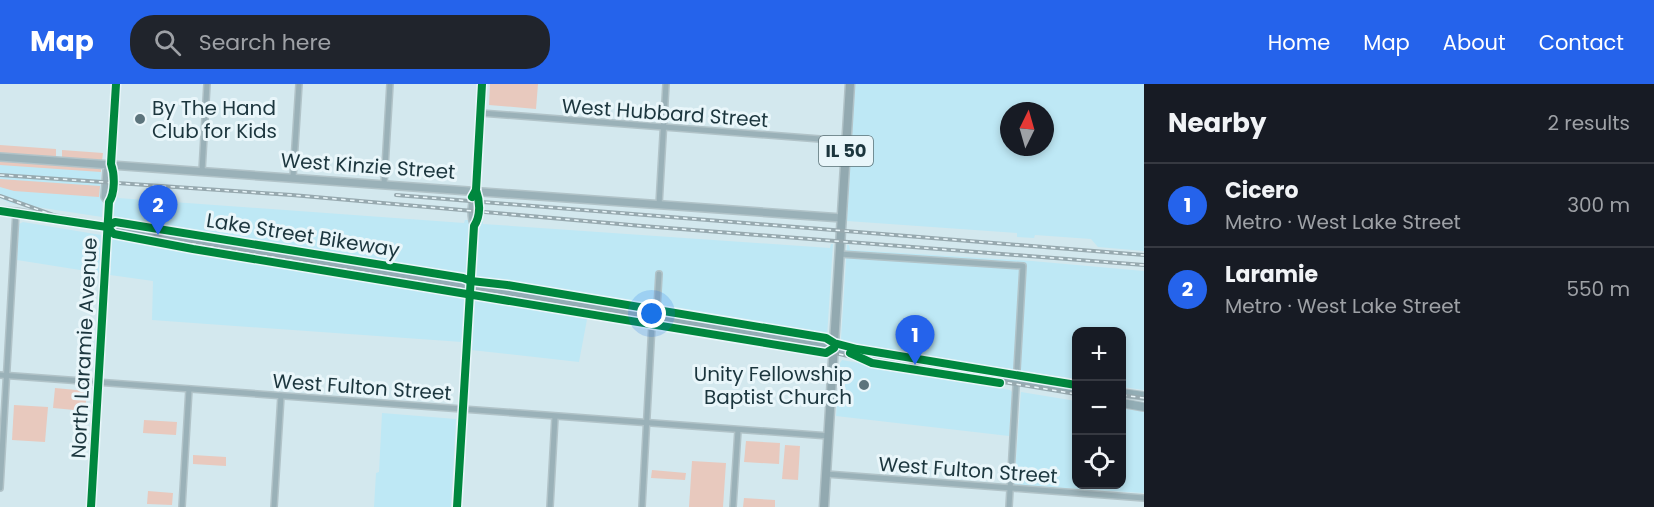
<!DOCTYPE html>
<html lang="en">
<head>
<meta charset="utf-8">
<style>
	:root { --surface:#171b24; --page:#20242c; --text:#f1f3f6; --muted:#9ea1a6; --line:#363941; --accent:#2563eb }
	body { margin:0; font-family:Poppins,sans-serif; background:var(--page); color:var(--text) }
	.controls { position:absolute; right:18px; bottom:18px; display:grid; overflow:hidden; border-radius:12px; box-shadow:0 3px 9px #0003 }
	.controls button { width:54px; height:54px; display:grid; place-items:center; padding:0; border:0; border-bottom:2px solid var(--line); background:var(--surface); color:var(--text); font:30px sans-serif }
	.compass { position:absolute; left:1000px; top:18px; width:54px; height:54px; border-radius:50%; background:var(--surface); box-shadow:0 3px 9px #0003; rotate:5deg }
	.you { position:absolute; left:652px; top:230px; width:21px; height:21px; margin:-15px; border:4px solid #fff; border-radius:50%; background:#1a73e8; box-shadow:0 0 0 9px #1a73e833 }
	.badge { display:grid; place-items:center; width:39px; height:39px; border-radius:50%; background:var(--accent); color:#fff; font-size:20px; font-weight:700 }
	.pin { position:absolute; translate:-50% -50px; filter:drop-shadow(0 2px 3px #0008) }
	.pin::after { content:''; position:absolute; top:32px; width:21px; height:18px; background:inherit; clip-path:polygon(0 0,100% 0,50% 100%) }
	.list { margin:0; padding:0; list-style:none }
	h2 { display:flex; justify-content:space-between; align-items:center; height:78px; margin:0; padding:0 24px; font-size:26px }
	h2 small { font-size:20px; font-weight:400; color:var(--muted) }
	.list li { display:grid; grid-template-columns:39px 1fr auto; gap:18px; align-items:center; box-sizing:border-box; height:84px; padding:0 24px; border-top:2px solid var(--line) }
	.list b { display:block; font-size:22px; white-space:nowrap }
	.list p { margin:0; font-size:20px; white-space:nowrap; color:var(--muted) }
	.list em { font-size:20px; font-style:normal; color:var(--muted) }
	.icon { flex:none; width:33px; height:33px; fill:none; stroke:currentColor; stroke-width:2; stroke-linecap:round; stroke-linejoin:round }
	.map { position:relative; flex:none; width:1144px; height:423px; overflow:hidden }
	header { display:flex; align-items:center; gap:36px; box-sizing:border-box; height:84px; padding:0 30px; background:var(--accent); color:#fff }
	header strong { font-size:28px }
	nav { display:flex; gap:33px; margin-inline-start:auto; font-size:21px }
	.search { width:420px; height:54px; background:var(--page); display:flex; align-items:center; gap:15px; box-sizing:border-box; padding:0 21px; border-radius:24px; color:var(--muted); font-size:22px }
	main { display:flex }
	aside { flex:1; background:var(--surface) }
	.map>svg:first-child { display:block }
	.built { fill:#bee8f5; fill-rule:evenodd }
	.green { fill:#e8c9be }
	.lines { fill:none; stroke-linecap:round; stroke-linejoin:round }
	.minor-casing { stroke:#b1c3c8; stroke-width:8 }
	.tertiary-casing { stroke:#b1c3c8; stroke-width:10 }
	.secondary-casing { stroke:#b1c3c8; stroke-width:10 }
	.primary-casing { stroke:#b1c3c8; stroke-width:11 }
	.minor { stroke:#9ab1b8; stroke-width:5 }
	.tertiary { stroke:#9ab1b8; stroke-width:7 }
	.secondary { stroke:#92adb5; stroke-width:8 }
	.primary { stroke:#92a9b0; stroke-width:8 }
	.rail-casing { stroke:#97a9af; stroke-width:4 }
	.rail { stroke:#e9f6fa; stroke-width:1.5; stroke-dasharray:4.5; stroke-linecap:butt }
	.cycleway-casing { stroke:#e9f6fa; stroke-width:11 }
	.cycleway { stroke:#00873e; stroke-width:8 }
	.poi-dot { fill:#5c747c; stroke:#e9f6fa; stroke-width:2 }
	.labels { text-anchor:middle; stroke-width:6; stroke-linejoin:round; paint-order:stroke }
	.shield { fill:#e9f6fa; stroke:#5a7076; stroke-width:1.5 }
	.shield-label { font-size:18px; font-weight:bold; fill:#1c363e }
	.poi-label { font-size:20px; fill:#1c363e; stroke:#e9f6fa; text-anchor:start }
	.street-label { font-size:20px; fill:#1c363e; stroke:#e9f6fa }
</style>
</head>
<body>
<header>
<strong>Map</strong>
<div class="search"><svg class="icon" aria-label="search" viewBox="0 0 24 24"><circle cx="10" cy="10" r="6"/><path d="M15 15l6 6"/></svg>Search here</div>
<nav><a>Home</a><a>Map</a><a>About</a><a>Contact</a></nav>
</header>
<main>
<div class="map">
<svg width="1144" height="423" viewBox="0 0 1144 423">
	<rect width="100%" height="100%" fill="#d3e8ee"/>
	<g class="built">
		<path d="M855 0H1144V167L1098 163 1091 155 1035 151 1034 154 1017 153V149L847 137ZM1009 27H1045V63H1009Z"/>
		<path d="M0 77 101 84 100 110 103 111 102 133 10 119 0 114Z"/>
		<path d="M115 111 118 112V114L464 139 465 136H470L466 193 113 136Z"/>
		<path d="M480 137H483V140L830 164 831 160H833L827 253 475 195 478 144Z"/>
		<path d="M23 138 101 151 99 189 17 176 19 140Z"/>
		<path d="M110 150 465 211 462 258 152 236 153 197 110 191 111 180 109 166Z"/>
		<path d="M847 161H849L850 166 1032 177 1144 187V306L1122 303V248H1076V295L843 259 841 255Z"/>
		<path d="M474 211 588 230 579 278 471 266Z"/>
		<path d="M842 276 1010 306 1012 308 1009 352 836 332 840 279Z"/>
		<path d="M1021 308 1076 317V400H1122V324L1144 328V409L1014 401Z"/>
		<path d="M382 329 456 335 451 423H374L376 389 379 388Z"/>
	</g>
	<g class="green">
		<path d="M490 0H538L536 25 489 21Z"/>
		<path d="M0 61 56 65V74L0 69Z"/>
		<path d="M62 66 103 69 102 77 62 74Z"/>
		<path d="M0 77 101 84V88L0 81Z"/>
		<path d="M0 95 100 102 99 113 14 107 0 103Z"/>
		<path d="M55 304 87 307 85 327 53 324Z"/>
		<path d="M14 321 48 323 45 358 12 356Z"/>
		<path d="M144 336 177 338 176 351 143 349Z"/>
		<path d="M746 357 780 359 779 380 744 378Z"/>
		<path d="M785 361 800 362 798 396 782 395Z"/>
		<path d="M193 371 226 373V382L193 380Z"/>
		<path d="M692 377 726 379 723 423H689Z"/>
		<path d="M652 386 686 389 685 396 651 394Z"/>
		<path d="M148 407 173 409 172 421 147 420Z"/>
		<path d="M744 414 775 416V423H743Z"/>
	</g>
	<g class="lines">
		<g class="minor-casing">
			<g id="minor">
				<path d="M481 29 846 57"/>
				<path d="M202 87 207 0"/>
				<path d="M293 93 299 0"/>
				<path d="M384 100 390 0"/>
				<path d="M659 121 666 0"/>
				<path d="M474 142C469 132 471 116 476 106L482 0"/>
				<path d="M839 170 1023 182 1009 423"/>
				<path d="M0 291 829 352"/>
				<path d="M826 390 1144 414"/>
				<path d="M0 404 16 128"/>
				<path d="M182 423 189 305"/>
				<path d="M274 423 281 312"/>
				<path d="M457 423 474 142C481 132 480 117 476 106"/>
				<path d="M550 423 555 333"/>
				<path d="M642 423 652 240 653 233 657 224 659 190"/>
				<path d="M733 423 738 346"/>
			</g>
		</g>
		<g class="tertiary-casing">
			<g id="tertiary">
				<path d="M0 73 842 134"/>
				<path d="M109 118 105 113 107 87 111 80"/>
				<path d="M91 423 109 118C115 109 115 91 111 80L116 0"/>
			</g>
		</g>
		<g class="secondary-casing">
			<g id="secondary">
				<path d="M0 127 16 128 810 259 868 272 1076 306"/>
				<path d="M430 196 437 203 470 209"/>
				<path d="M471 197 503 202 508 209"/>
				<path d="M657 224 668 235"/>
				<path d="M834 259 857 265 1013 291"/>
				<path d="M862 274 872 279 988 297"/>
				<path d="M1122 309 1144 312"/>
				<path d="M1122 319 1144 323"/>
			</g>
		</g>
		<g class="primary-casing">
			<path id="primary" d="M824 423 850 0"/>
		</g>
		<use href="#minor" class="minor"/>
		<use href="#tertiary" class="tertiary"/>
		<use href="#secondary" class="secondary"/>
		<use href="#primary" class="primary"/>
		<g class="rail-casing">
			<g id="rail">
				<path d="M0 91 292 111 642 142 1144 181"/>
				<path d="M396 111 1144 171"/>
				<path d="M0 112 70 137 114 147 802 261 852 273 1076 310"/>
				<path d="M1122 311 1144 314"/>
			</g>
		</g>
		<use href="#rail" class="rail"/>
		<g class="cycleway-casing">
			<g id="cycleway">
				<path d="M472 113 476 106 482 0"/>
				<path d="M0 127 107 143"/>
				<path d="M107 143 115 138 463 194 471 197 507 201 826 254 834 259 857 265 1076 301"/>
				<path d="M107 143 114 150 193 165 826 269 834 264"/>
				<path d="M850 269 872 279 1000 299"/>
				<path d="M91 423 109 118C115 109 115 91 111 80L116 0"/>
				<path d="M457 423 474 142C481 132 480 117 476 106"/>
			</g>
		</g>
		<use href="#cycleway" class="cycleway"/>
	</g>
	<g class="poi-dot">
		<circle cx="140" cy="35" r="6"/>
		<circle cx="864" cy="301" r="6"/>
	</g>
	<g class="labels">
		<rect class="shield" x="819" y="52" width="54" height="30" rx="4.5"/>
		<g class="shield-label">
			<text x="846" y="73">IL 50</text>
		</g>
		<g class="poi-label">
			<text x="152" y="31">By The Hand<tspan x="152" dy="23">Club for Kids</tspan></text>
			<text x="852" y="297" text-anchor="end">Unity Fellowship<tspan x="852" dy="23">Baptist Church</tspan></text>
		</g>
		<g class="street-label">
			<text transform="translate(665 29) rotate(4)" y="7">West Hubbard Street</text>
			<text transform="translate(368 82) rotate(4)" y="7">West Kinzie Street</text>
			<text transform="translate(303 151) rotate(9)" y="7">Lake Street Bikeway</text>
			<text transform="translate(84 264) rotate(-87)" y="7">North Laramie Avenue</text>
			<text transform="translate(362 303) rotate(4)" y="7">West Fulton Street</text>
			<text transform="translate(968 386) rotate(4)" y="7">West Fulton Street</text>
		</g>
	</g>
</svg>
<div class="controls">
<button>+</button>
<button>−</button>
<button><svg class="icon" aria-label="locate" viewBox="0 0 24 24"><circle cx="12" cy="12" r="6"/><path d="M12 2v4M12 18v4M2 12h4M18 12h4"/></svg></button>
</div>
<svg class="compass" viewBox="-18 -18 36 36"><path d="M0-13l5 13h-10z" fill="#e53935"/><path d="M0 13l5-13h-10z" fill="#9ea1a6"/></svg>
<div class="you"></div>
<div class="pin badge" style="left:915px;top:281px">1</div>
<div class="pin badge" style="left:158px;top:151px">2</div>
</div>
<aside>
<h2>Nearby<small>2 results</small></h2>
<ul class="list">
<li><span class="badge">1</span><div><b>Cicero</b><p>Metro · West Lake Street</p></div><em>300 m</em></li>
<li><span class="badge">2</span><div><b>Laramie</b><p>Metro · West Lake Street</p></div><em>550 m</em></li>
</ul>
</aside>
</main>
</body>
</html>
